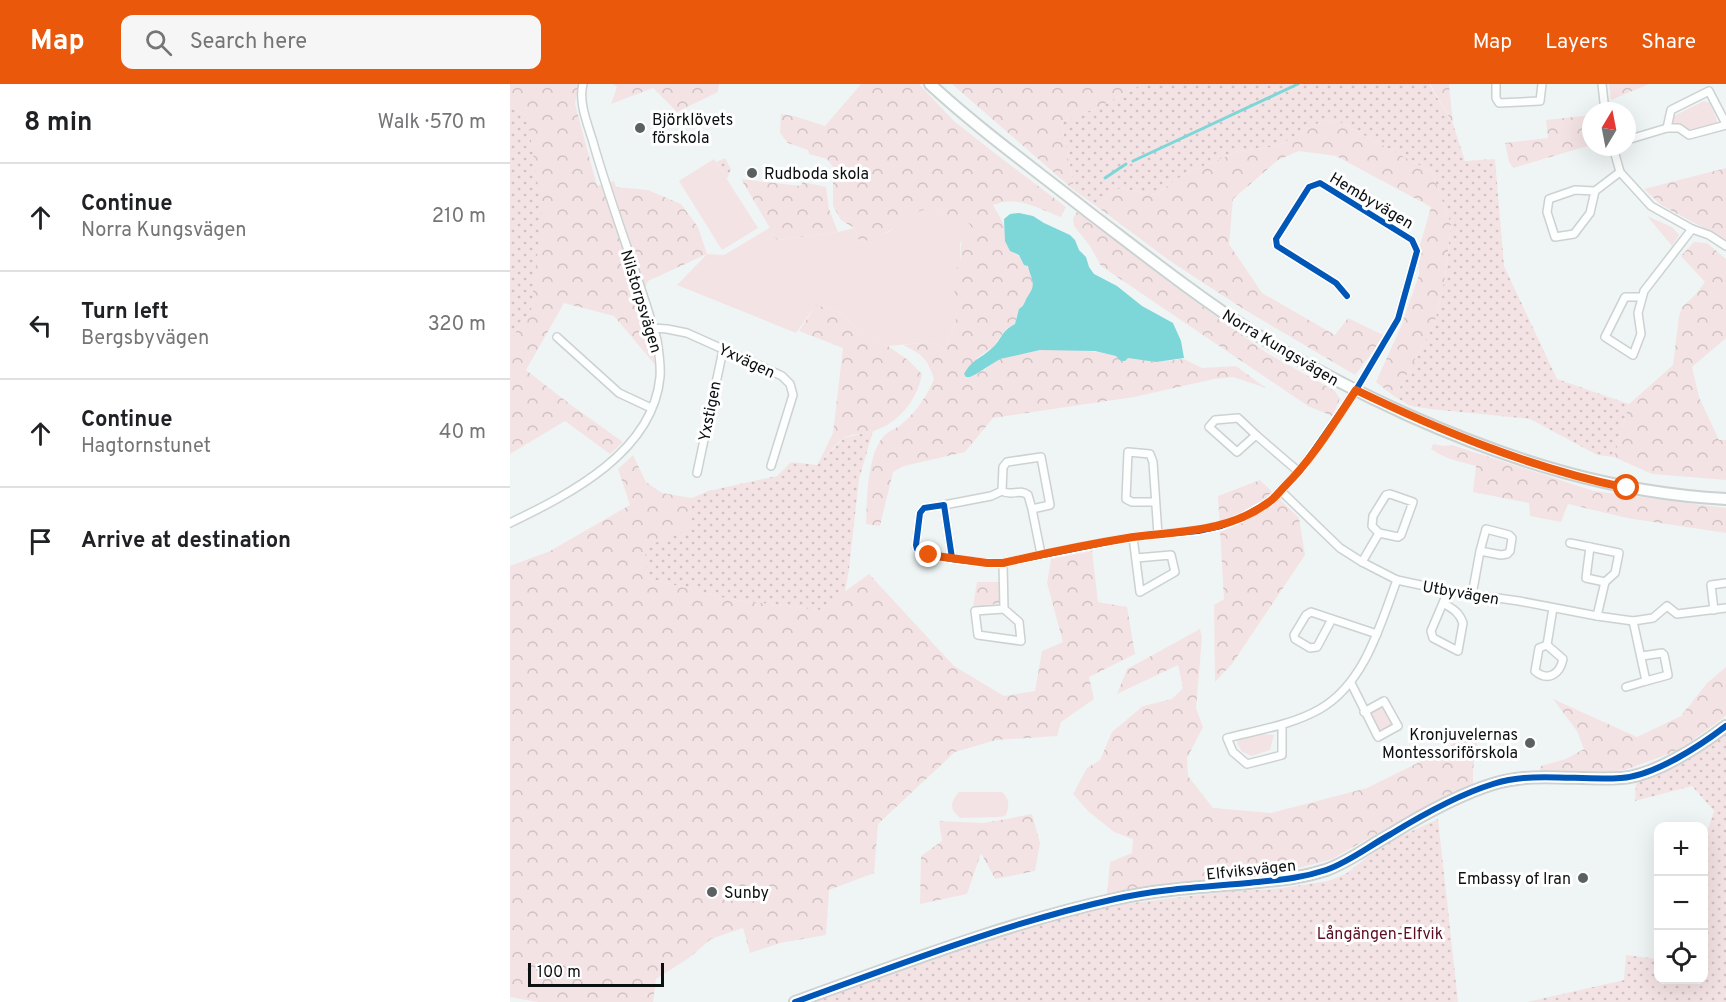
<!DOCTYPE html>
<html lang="en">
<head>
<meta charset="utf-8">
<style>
	:root { --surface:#fff; --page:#f6f6f6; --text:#202124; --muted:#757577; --line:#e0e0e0; --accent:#ea580c }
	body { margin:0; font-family:Overpass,sans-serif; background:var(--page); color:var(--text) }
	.controls { position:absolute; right:18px; bottom:18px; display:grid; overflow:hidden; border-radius:12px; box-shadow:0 6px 24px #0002 }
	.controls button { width:54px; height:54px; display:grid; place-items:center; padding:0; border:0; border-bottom:2px solid var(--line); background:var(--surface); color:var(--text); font:30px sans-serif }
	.compass { position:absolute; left:1072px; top:18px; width:54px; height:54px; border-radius:50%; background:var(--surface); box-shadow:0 6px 24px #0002; rotate:10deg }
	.scale { position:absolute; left:18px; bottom:15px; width:136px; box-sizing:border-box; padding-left:6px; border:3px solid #0c1010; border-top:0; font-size:16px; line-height:21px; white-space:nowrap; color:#0c1010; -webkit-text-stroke:4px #fff; paint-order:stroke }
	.stop { position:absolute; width:18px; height:18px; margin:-14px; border:4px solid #ea580c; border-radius:50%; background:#fff }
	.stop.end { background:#ea580c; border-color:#fff; box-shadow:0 2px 6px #0008 }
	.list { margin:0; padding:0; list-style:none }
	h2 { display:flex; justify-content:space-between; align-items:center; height:78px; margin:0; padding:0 24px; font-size:26px }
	h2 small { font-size:20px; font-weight:400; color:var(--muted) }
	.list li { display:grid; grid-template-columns:39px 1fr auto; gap:18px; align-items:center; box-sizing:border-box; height:108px; padding:0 24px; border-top:2px solid var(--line) }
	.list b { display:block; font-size:22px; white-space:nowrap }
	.list p { margin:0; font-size:20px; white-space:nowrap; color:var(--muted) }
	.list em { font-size:20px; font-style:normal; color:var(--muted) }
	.icon { flex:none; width:33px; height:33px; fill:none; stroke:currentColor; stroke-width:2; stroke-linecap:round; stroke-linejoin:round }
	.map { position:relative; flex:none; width:1216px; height:918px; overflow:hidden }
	header { display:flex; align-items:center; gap:36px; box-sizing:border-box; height:84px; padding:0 30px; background:var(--accent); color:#fff }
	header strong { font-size:28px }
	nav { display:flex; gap:33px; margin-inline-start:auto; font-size:21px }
	.search { width:420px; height:54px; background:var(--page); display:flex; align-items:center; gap:15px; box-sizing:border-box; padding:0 21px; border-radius:12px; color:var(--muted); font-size:22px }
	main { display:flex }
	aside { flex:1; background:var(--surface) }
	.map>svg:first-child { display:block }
	.green { fill:#f4e3e4 }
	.forest { fill:url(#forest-crowns) }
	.park { fill:url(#park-dots) }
	.water { fill:#7dd6d8 }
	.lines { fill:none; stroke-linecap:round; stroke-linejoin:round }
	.stream { stroke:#7dd6d8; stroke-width:3 }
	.street-casing { stroke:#ccd1d1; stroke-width:10 }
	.secondary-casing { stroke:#ccd1d1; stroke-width:14 }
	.street { stroke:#fdfefe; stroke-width:7 }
	.secondary { stroke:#fdfefe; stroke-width:10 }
	.cycleway-casing { stroke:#fff; stroke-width:10 }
	.cycleway { stroke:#0057b8; stroke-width:6 }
	.route { stroke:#ea580c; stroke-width:8 }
	.poi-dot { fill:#5b6060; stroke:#fff; stroke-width:2 }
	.labels { text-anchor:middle; stroke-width:6; stroke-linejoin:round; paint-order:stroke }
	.poi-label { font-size:16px; fill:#0c1010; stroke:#fff; text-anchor:start }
	.street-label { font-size:16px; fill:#0c1010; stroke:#fff }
	.park-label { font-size:16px; fill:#5c0d21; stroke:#fff }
</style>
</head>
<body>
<header>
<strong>Map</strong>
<div class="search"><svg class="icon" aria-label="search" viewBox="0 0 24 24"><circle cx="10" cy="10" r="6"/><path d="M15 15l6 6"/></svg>Search here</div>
<nav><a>Map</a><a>Layers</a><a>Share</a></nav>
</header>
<main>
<aside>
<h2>8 min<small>Walk · 570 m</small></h2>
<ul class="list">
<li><svg class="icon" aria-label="ahead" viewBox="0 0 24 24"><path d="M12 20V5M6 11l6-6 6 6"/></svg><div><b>Continue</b><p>Norra Kungsvägen</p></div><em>210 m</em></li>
<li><svg class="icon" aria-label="left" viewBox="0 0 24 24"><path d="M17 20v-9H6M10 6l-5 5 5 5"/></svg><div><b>Turn left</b><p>Bergsbyvägen</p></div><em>320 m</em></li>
<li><svg class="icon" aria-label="ahead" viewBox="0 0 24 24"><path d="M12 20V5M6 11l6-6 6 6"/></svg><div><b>Continue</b><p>Hagtornstunet</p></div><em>40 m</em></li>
<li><svg class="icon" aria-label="arrive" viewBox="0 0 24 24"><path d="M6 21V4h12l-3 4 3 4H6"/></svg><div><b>Arrive at destination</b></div></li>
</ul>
</aside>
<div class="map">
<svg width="1216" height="918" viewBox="0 0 1216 918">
	<defs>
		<pattern id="forest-crowns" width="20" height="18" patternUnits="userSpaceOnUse" patternTransform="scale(1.5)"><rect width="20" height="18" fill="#f4e3e4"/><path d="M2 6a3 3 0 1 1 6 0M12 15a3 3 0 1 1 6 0" fill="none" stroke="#d0c2c3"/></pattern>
		<pattern id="park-dots" width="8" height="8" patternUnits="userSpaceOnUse" patternTransform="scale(1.5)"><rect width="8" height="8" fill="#f4e3e4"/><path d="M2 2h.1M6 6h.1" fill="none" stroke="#d0c2c3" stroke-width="1.8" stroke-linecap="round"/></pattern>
	</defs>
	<rect width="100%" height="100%" fill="#eff5f5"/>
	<g class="green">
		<path d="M1194 17 1200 19 1208 39 1181 46 1162 40 1164 32Z"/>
		<path d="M204 75 248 144 212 166 169 97Z"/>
		<path d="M416 124 428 126 436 137H457L462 145 450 159 451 180 445 208 447 226 445 241 435 265 421 258 378 262 354 250 329 228 306 221 286 249 167 201 197 170 214 171 261 143 268 156 328 148 344 144 348 155 354 158 365 152 379 148 399 131Z"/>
		<path d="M1137 132 1162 143 1169 151 1162 162Z"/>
		<path d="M869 622 873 623 883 637 881 641 873 648 868 646 859 631 861 627Z"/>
		<path d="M752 650 764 651 760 666 742 672 732 668 727 659 732 653Z"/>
		<path d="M449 708H492C499 715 500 721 496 731L492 733 450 734C439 725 440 718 449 708Z"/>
	</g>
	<g class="forest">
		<path d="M0 0H69L65 20 87 102 104 97 106 103 138 106 171 120 188 143 197 170 138 197 129 221 138 245 146 282 104 232 54 219 16 286 61 321 113 358 100 370 55 337 0 370V256L21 227 17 31 0 24Z"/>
		<path d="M103 0H209L208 8 167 28 143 4 101 20 107 3Z"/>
		<path d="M351 0H409L444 37 482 67 556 123 551 133C527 124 508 111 483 121 487 128 492 136 495 143 498 154 494 155 500 167 513 172 525 187 523 201 522 211 510 222 507 231 506 234 506 237 505 240L496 245 483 263 467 274 474 286 489 275 530 266H575L646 278 674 275 692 284 726 282 756 304 723 293 704 295 624 313 483 334 455 368 394 382 383 388 370 442 356 440C357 417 357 366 376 350 379 347 384 345 388 343 405 330 416 314 424 295 417 274 413 271 393 261L421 258 435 265 445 241 447 226 442 188 451 180C452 162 447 157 462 144L457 137 448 142 436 137 428 126C404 122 399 136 381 146 373 151 362 153 354 158L348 155 344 144 331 136 323 122V83L317 75 299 70 298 66 278 59 270 49 271 30 284 32 315 42Z"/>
		<path d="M442 0H633L589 23 551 38 565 107Z"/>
		<path d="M920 0H939L943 40Z"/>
		<path d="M1099 0H1139L1101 16Z"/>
		<path d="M1081 31V61L1003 84 999 78 995 59 1038 54 1036 36Z"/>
		<path d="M812 37 830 38 922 88 941 140 935 194 925 238 885 313 866 298 892 240 909 191 910 161 921 123 826 72 789 67 768 76 723 115 719 160 752 209 825 251 838 234 875 252 845 291 735 226 660 177 585 121 610 104 644 111 670 93 688 84 729 67 767 62Z"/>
		<path d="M1216 84V156L1151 121 1134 105Z"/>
		<path d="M231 95 290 102 293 98 316 103 319 125 328 148 267 156Z"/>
		<path d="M567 128 660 199 757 269 825 307 830 315 822 332 798 322 591 182 580 162 564 142 563 134Z"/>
		<path d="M1184 158 1197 159 1216 175V254L1182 283 1189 313 1209 356H1216V396L1142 390 1104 373 1119 320 1163 281 1169 232 1172 223 1185 211 1195 198 1171 172Z"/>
		<path d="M306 221 329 228 354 250 378 262 398 276 412 290C407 317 388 340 361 348 353 350 341 350 334 354 325 360 315 374 307 382L323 349 333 264 289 247Z"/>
		<path d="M923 360 933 362 942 361 1084 407 1216 424V449L1117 434 1058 420 1051 438 1020 432 1019 419 963 408 966 382C950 378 935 375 921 365Z"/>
		<path d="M123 371 136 398 152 409 182 414 183 444 137 494 219 515 309 526 359 490 444 582 494 612 525 607 532 567 553 558 537 499 541 475 582 467 588 518 617 523 625 570 579 593 584 615 551 638 547 652 486 656 445 668 368 740 364 789 319 806 316 851 270 859 240 869 233 844 201 855 179 874 146 895 143 918H27L0 913V482L40 467 120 421 108 385Z"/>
		<path d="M750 396 789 434 795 471 722 580 705 598 704 521 714 515 708 412Z"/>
		<path d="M467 498H490L491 519 468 523 463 522Z"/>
		<path d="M690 545 692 553 686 624 693 643 677 674 678 692 703 724 761 729 857 704 938 664 951 652 968 653 963 686V704L877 744 822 775 763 791 654 800 597 810 600 778 622 769 623 755 604 748 578 727 563 710 577 684 590 676 602 648 633 622 662 615 673 604 668 581 607 610 617 585Z"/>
		<path d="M1216 583V632L1169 666 1115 686 1081 690 1029 688 1031 682 1056 675 1074 665 1067 647 1043 615 1127 653 1171 632 1197 599Z"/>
		<path d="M522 730 530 759 525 787 485 795 471 769 457 810 410 820 411 772 432 757 429 737 474 739Z"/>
	</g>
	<g class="park">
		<path d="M633 0H919L943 40 955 77 985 75 994 182 1047 295 1119 320 1104 373 1087 371 1020 335 920 325 901 322 885 313 925 238 935 194 941 140 922 88 830 38 812 37 767 62 729 67 688 84 670 93 644 111 610 104 585 121 565 107 551 38 589 23Z"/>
		<path d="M0 24 17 31 32 127 21 227 0 256Z"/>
		<path d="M215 74 221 85 217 95 206 78Z"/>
		<path d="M363 347 349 395 339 485 335 508 309 526 219 515 137 494 135 463 182 444V414L198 407 267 392 281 378 307 381 334 354Z"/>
		<path d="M1216 647V918H1017L1114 896 1116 871 1148 875V896H1194V756L1204 727 1182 702 1125 717 1126 697Z"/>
		<path d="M928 735 948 918H303L473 856 554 831 597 822 723 807 765 805 818 797 837 789 874 760Z"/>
	</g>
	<path class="water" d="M509 129 523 132 534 139 560 151 565 156 569 166 576 173 579 183 584 190 607 202 632 222 663 239 671 257 674 274 646 278 618 274 615 277H611L606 272 585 267 530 266 490 275 466 290 460 293H456L454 290C463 274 471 275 482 264 493 254 490 248 505 240L509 225C515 221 514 218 518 212 527 199 521 196 518 182L514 181 509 171 500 167 495 157 494 135 500 130Z"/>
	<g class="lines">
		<g class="stream">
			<path d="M623 77 788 0"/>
			<path d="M595 94 616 80"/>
		</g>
		<g class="street-casing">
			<g id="street">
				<path d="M986 0V14L989 19 1030 17 1032 0"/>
				<path d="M1092 0 1095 27"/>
				<path d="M1157 44 1161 26 1199 7 1216 40"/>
				<path d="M1117 56 1157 44H1169L1179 51 1216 41"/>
				<path d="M1103 63 1110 88 1141 122 1182 145 1199 151 1216 162"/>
				<path d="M1085 107 1080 129 1064 150 1045 153 1037 128 1039 115 1065 106 1085 107 1110 88"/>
				<path d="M1132 213H1115L1095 253 1123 271 1131 250 1128 229 1134 207 1182 145"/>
				<path d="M143 244 157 245 177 249 255 284 272 292 280 300 283 311 261 382"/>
				<path d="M47 253 109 309 141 324"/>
				<path d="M728 334 746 351 727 368 699 343 705 336Z"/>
				<path d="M746 351 789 388"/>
				<path d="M187 389 213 266"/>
				<path d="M771 407 830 464 852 478 887 496 938 507 1009 517 1087 532 1123 537 1143 534 1157 522 1167 530 1216 524"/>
				<path d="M645 418H622L616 415 618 368 640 370 643 378 648 451"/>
				<path d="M434 421 481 412 492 407"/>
				<path d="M522 425 518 411C509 404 502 413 492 407L493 383 497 378 531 373 540 421 522 425 531 470"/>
				<path d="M0 439C60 410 143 368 150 293 151 281 149 269 147 256 128 190 102 125 83 58 78 41 68 18 73 0"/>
				<path d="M623 453 630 508 665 488 661 471 626 474"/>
				<path d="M1060 459 1109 469 1105 489 1095 498 1087 532"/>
				<path d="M1080 463 1076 494 1095 498"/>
				<path d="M442 474 434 421 414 424 410 429 406 461 407 465C422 475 475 480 493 479L623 453 688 447 711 442 731 434 759 418 789 388 846 306 888 235 907 167 902 156 810 99 799 103 766 155 767 162 826 199 837 212"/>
				<path d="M852 478 869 449 862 442 863 432 876 411 880 410 903 418 891 451 888 453 869 449"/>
				<path d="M493 479 494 525 465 527 468 551 511 557 509 538 494 525"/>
				<path d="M962 511 970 467 976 445 999 451 1002 454 1000 467 997 470 991 471 970 467"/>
				<path d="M933 519C943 525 949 528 953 539L948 567 923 554 921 547 938 507"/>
				<path d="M1204 526 1201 501 1216 499"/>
				<path d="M822 535 807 563 800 564 785 555 784 551 796 531 801 528 867 550"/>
				<path d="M1123 537 1136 597 1158 591 1154 571 1152 569 1132 572"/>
				<path d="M1037 561 1053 575C1050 590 1038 598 1025 587L1029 564 1037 561 1043 524"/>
				<path d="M841 599 868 653 888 642 874 617 854 628"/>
				<path d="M1116 603 1136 597"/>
				<path d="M772 641V671L737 680 723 668 717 654C748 646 782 641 810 625 855 599 870 541 887 496"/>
			</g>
		</g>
		<g class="secondary-casing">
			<g id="secondary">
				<path d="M420 0C471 47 527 87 581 130 635 171 688 213 744 249 793 280 845 307 898 331 1001 377 1103 409 1216 415"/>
				<path d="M285 918C391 880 496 839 605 815 649 805 694 803 738 799 765 796 789 795 816 786 839 778 859 762 881 750 912 731 947 711 983 700 1024 687 1068 697 1111 694 1144 692 1190 662 1216 642"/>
			</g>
		</g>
		<use href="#street" class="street"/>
		<use href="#secondary" class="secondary"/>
		<g class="cycleway-casing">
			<g id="cycleway">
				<path d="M442 474 434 421 414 424 410 429 406 461 407 465C422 475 475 480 493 479L623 453 688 447 711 442 731 434 759 418 789 388 846 306 888 235 907 167 902 156 810 99 799 103 766 155 767 162 826 199 837 212"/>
				<path d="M285 918C391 880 496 839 605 815 649 805 694 803 738 799 765 796 789 795 816 786 839 778 859 762 881 750 912 731 947 711 983 700 1024 687 1068 697 1111 694 1144 692 1190 662 1216 642"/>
			</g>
		</g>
		<use href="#cycleway" class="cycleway"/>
	</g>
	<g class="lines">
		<path class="route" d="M419 471 477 479H493C536 469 580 460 623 453 671 447 719 448 759 418 765 414 770 407 775 402 803 374 824 339 846 306 933 348 1021 384 1117 404"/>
	</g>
	<g class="poi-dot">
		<circle cx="130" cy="44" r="6"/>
		<circle cx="242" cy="89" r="6"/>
		<circle cx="1020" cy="659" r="6"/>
		<circle cx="1073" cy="794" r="6"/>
		<circle cx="202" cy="808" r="6"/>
	</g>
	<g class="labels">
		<g class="poi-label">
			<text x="142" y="41">Björklövets<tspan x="142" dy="18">förskola</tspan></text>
			<text x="254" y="95">Rudboda skola</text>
			<text x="1008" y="656" text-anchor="end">Kronjuvelernas<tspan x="1008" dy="18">Montessoriförskola</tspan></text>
			<text x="1061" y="800" text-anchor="end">Embassy of Iran</text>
			<text x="214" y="814">Sunby</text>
		</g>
		<g class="street-label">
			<text transform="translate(862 116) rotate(31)" y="6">Hembyvägen</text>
			<text transform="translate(132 217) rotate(73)" y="6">Nilstorpsvägen</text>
			<text transform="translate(771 263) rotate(31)" y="6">Norra Kungsvägen</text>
			<text transform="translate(237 276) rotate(25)" y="6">Yxvägen</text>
			<text transform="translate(199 327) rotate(-79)" y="6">Yxstigen</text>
			<text transform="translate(951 508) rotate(10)" y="6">Utbyvägen</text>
			<text transform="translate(741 785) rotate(-6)" y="6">Elfviksvägen</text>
		</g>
		<g class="park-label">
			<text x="870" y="855">Långängen-Elfvik</text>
		</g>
	</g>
</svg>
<div class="controls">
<button>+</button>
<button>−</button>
<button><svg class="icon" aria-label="locate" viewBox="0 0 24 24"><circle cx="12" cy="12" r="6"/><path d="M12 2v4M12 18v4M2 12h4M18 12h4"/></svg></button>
</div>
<svg class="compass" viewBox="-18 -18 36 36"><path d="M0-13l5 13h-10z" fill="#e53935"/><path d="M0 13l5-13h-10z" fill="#757577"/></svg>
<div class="scale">100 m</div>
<div class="stop" style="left:1117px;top:404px"></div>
<div class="stop end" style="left:419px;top:471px"></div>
</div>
</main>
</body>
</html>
